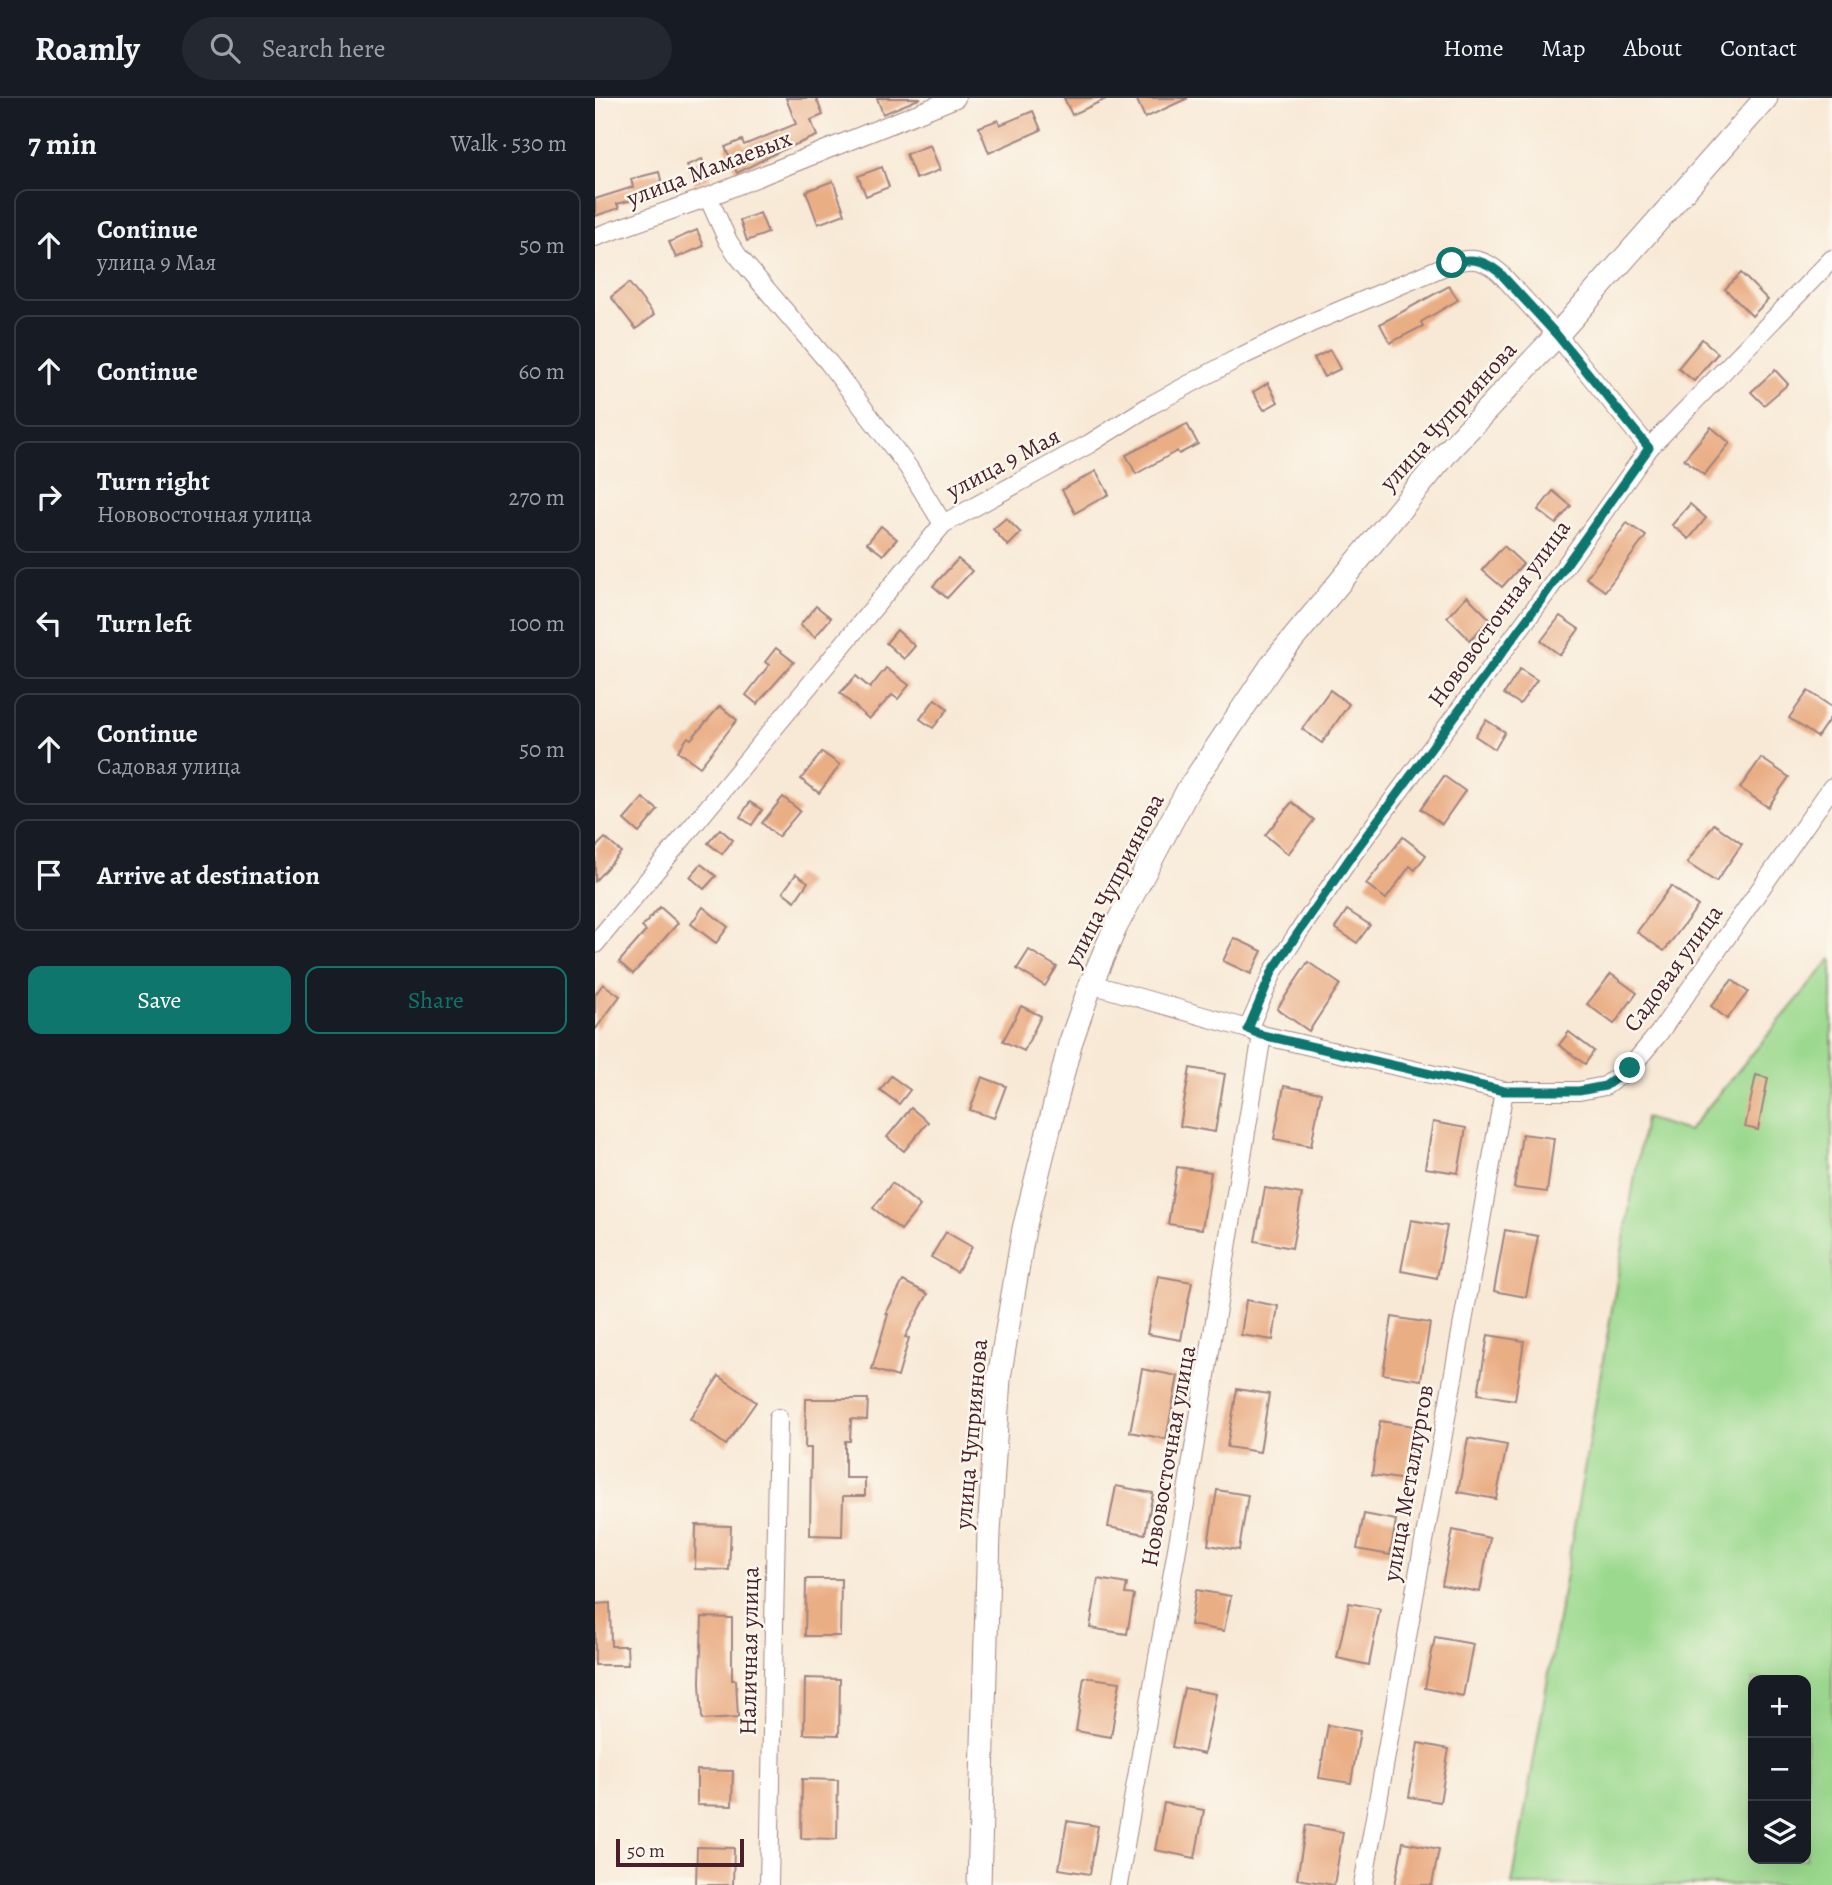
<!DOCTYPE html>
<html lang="en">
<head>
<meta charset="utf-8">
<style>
	:root { --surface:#171b24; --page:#242831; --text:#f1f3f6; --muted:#9ea1a6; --line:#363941; --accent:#0f766e }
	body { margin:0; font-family:Alegreya,serif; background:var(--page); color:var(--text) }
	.controls { position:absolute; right:21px; bottom:21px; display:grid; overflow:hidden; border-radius:14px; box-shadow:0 7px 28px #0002 }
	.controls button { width:63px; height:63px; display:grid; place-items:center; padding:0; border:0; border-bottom:2px solid var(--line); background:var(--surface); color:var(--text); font:35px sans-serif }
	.scale { position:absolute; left:21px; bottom:18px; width:128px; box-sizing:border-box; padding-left:7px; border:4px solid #4a1f2b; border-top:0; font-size:19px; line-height:24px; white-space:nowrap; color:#4a1f2b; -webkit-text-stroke:5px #fbf7ec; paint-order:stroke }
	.stop { position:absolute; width:21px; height:21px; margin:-16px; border:5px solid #0f766e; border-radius:50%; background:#fff }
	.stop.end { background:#0f766e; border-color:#fff; box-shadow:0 2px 7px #0008 }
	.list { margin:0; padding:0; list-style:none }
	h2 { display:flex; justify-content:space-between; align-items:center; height:91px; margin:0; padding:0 28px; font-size:30px }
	h2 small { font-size:23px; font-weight:400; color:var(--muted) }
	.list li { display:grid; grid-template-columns:46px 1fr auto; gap:21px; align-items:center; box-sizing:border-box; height:112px; margin:0 14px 14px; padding:0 14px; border:2px solid var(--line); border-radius:14px }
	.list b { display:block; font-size:26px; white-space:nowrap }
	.list p { margin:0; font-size:23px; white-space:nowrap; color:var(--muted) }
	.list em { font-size:23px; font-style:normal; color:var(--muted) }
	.actions { display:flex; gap:14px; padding:21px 28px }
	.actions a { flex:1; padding:16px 0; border:2px solid var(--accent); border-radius:14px; text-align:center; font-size:24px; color:var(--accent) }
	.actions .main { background:var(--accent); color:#fff }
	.icon { flex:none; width:38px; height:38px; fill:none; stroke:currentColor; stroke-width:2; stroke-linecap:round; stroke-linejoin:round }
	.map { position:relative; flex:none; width:1237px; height:1787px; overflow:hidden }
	header { display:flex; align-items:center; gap:42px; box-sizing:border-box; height:98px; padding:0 35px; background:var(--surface); border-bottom:2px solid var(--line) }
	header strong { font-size:33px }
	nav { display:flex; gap:38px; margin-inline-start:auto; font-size:24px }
	.search { width:490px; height:63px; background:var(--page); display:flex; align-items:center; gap:18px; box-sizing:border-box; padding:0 24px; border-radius:38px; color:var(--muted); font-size:26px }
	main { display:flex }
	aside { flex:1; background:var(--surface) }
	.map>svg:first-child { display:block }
	.green { fill:#9bd98e; stroke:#727c5c; stroke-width:2; fill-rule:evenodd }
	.building { fill:#eaae85 }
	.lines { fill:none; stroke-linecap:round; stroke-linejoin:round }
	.minor-casing { stroke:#a18480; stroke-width:20 }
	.tertiary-casing { stroke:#a18480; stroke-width:25 }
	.minor { stroke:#fff; stroke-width:18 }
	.tertiary { stroke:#fff; stroke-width:23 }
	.route { stroke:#0f766e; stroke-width:9 }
	.labels { text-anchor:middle; stroke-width:5; stroke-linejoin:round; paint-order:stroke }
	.street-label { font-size:24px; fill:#4a1f2b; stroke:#fbf7ec }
</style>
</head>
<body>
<header>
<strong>Roamly</strong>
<div class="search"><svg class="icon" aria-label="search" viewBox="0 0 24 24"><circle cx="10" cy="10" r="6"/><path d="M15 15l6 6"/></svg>Search here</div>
<nav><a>Home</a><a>Map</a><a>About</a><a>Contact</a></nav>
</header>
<main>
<aside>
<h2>7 min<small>Walk · 530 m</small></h2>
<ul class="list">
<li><svg class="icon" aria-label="ahead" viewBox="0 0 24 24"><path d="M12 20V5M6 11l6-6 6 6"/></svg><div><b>Continue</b><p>улица 9 Мая</p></div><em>50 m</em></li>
<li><svg class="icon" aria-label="ahead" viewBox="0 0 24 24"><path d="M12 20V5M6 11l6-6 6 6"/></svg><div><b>Continue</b></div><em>60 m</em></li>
<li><svg class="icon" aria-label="right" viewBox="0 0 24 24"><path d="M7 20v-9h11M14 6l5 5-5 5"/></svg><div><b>Turn right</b><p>Нововосточная улица</p></div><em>270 m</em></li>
<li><svg class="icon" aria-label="left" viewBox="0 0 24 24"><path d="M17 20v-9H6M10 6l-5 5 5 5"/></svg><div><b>Turn left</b></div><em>100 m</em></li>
<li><svg class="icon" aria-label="ahead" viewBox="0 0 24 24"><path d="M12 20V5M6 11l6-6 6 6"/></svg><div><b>Continue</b><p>Садовая улица</p></div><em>50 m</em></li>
<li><svg class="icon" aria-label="arrive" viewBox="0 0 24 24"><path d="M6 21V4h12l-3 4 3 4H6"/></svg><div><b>Arrive at destination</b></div></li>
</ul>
<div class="actions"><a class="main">Save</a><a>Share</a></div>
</aside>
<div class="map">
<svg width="1237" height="1787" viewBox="0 0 1237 1787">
	<rect width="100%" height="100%" fill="#fbf7ec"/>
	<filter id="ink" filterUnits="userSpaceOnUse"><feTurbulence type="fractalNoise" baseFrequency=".0143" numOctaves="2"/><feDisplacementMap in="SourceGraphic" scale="14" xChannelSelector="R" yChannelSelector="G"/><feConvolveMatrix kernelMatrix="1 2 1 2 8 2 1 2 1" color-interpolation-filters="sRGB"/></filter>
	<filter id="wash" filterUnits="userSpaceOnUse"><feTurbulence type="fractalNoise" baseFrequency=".00686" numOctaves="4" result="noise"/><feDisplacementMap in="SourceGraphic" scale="28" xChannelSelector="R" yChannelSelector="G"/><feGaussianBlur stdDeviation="1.57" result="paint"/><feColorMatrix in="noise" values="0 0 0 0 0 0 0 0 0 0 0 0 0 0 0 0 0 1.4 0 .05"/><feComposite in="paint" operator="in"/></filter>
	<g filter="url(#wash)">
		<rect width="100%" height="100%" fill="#f8e9d6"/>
		<path class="green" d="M1237 860V1787H917L1050 1020 1093 1033ZM1158 1582H1211V1761H1158Z"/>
		<g id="blocks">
			<g class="building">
				<path d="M191 0H221L228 17 216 22 222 38 185 53 142 75 130 49 147 42 149 47 201 26Z"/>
				<path d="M282 0H326L288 16Z"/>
				<path d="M469 0H513L477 17Z"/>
				<path d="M541 0H593L550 20Z"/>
				<path d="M438 13 446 32 394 55 384 29 403 22 405 27Z"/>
				<path d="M335 47 345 72 321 81 311 56Z"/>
				<path d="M107 61 115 80 100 86 92 67Z"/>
				<path d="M287 69 294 89 271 98 263 78Z"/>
				<path d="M64 74 69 94 22 106 24 110 0 118V101L38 89 36 81Z"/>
				<path d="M238 83 250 116 223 126 211 93Z"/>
				<path d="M165 115 173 135 152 143 145 122Z"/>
				<path d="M102 132 109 148 81 160 74 144Z"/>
				<path d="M1146 175 1173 202 1157 218 1130 191Z"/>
				<path d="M34 185 59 217 41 231 16 199Z"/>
				<path d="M854 188 863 202 826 224 828 228 795 245 785 226Z"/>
				<path d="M1107 241 1123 255 1099 283 1083 270Z"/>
				<path d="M735 252 745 271 729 279 719 260Z"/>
				<path d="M1180 272 1193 286 1169 307 1156 294Z"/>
				<path d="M673 285 683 304 669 312 658 294Z"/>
				<path d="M592 326 603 346 584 356 582 353 541 376 531 357Z"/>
				<path d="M1116 329 1135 345 1109 377 1089 361Z"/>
				<path d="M501 373 514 396 480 415 467 392Z"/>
				<path d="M958 393 976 408 961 426 943 412Z"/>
				<path d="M1095 406 1111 420 1094 441 1077 427Z"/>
				<path d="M411 420 426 435 413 448 398 431Z"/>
				<path d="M1032 425 1051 438 1010 493 991 480Z"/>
				<path d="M286 428 302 441 288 457 272 445Z"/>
				<path d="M909 448 928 466 907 489 887 472Z"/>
				<path d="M363 461 377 473 352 500 338 488Z"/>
				<path d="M872 498 895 521 875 542 852 519Z"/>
				<path d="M221 508 236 520 220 539 205 527Z"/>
				<path d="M965 518 984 531 965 557 946 543Z"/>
				<path d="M302 532 320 548 309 561 291 545Z"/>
				<path d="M181 550 199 564 162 606 151 597 174 567 170 564Z"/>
				<path d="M291 570 314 587 303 601 297 597 274 621 245 595 261 578 275 590Z"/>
				<path d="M925 571 942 582 925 606 909 596Z"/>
				<path d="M735 592 754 606 727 645 707 631Z"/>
				<path d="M1213 593 1237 609V617L1222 639 1194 620Z"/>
				<path d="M340 601 353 611 338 630 325 621Z"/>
				<path d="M125 608 142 622 105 669 83 653 93 639 96 641Z"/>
				<path d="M891 622 910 634 900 651 880 638Z"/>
				<path d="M227 654 245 667 224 695 206 681Z"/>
				<path d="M1166 660 1194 679 1173 709 1145 690Z"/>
				<path d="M849 678 870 693 847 726 826 711Z"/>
				<path d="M188 699 205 713 183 739 167 725Z"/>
				<path d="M48 700 63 712 44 735 29 722Z"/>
				<path d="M155 704 167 712 157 727 145 719Z"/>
				<path d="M697 704 719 722 693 756 670 737Z"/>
				<path d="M1119 726 1147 746 1121 784 1092 765Z"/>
				<path d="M125 731 138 742 127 756 113 745Z"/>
				<path d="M808 739 831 757 820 772 815 768 791 801 771 786Z"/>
				<path d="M10 740 26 754 0 783V750Z"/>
				<path d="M106 766 121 778 109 791 95 779Z"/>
				<path d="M201 776 213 784 200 803 188 794Z"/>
				<path d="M1076 788 1103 808 1069 853 1042 834Z"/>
				<path d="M65 809 83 825 38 876 24 864 51 833 47 829Z"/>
				<path d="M108 809 133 829 121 845 96 826Z"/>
				<path d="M752 812 775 827 762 845 740 830Z"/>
				<path d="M639 840 667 853 656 876 628 863Z"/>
				<path d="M434 852 462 869 450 888 422 871Z"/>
				<path d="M713 864 745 886 714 933 682 911Z"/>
				<path d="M1016 876 1042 895 1019 926 992 906Z"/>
				<path d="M1137 882 1153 894 1132 921 1116 908Z"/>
				<path d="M8 886 25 898 0 932V897Z"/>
				<path d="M426 908 446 918 429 953 408 943Z"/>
				<path d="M974 934 999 953 990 966 964 947Z"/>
				<path d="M595 970 630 976 620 1034 585 1028Z"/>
				<path d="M1161 977 1173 980 1163 1032 1150 1029Z"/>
				<path d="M296 978 315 992 304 1006 285 992Z"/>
				<path d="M387 979 411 988 399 1020 375 1012Z"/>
				<path d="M689 988 726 995 716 1048 679 1041Z"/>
				<path d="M316 1010 333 1024 309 1053 292 1039Z"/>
				<path d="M838 1024 871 1030 863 1075 830 1070Z"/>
				<path d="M927 1036 959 1040 952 1094 919 1090Z"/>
				<path d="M582 1069 616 1074 607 1131 573 1126Z"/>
				<path d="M297 1085 325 1108 306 1132 278 1110Z"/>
				<path d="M670 1090 707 1096 697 1150 660 1143Z"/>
				<path d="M816 1122 852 1128 842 1180 806 1173Z"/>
				<path d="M910 1132 943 1138 931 1199 899 1193Z"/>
				<path d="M351 1134 377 1149 362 1174 336 1159Z"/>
				<path d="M563 1178 597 1184 586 1242 552 1236Z"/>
				<path d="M308 1183 333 1196 310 1239 314 1240 303 1279 277 1271 293 1216 291 1215Z"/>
				<path d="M651 1202 683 1208 678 1242 646 1237Z"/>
				<path d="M797 1219 835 1225 826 1282 788 1276Z"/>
				<path d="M893 1237 929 1243 920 1302 883 1296Z"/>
				<path d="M547 1271 583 1278 571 1341 535 1334Z"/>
				<path d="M124 1278 161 1304 131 1347 95 1321Z"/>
				<path d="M642 1291 674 1296 665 1354 632 1349Z"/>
				<path d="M211 1301H273L272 1322 256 1321 255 1343H250V1380H270V1398H248L247 1438 215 1437 216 1350H210Z"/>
				<path d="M785 1323 819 1328 811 1382 777 1377Z"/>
				<path d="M873 1340 912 1347 901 1401 863 1394Z"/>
				<path d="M521 1388 558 1395 550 1436 513 1429Z"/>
				<path d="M622 1392 653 1397 644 1452 613 1447Z"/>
				<path d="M769 1416 801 1422 795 1457 762 1451Z"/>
				<path d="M101 1427 136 1428 134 1472 100 1471Z"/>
				<path d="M858 1432 895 1440 885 1494 847 1487Z"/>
				<path d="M211 1481H246L245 1538H210Z"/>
				<path d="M503 1481 532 1486 530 1496 539 1497 532 1536 495 1530Z"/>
				<path d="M601 1492 636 1498 629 1533 595 1527Z"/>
				<path d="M15 1505 16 1548H32L33 1567H0V1506Z"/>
				<path d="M754 1505 785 1511 774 1567 742 1560Z"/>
				<path d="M107 1519 137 1520V1582H141L143 1620 107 1622 105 1584Z"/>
				<path d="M840 1539 878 1546 868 1598 830 1590Z"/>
				<path d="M489 1579 525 1584 516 1639 481 1633Z"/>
				<path d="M210 1580 245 1581 244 1637 209 1636Z"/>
				<path d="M589 1590 621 1596 609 1656 577 1649Z"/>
				<path d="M733 1627 765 1633 756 1685 724 1680Z"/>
				<path d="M823 1645 854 1651 845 1704 814 1699Z"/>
				<path d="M102 1672 138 1673 137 1708 102 1707Z"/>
				<path d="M207 1681 243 1682 242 1741 206 1740Z"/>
				<path d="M569 1705 609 1712 600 1760 560 1752Z"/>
				<path d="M472 1723 503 1728 495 1776 464 1771Z"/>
				<path d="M711 1727 748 1734 739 1787 702 1781Z"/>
				<path d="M808 1744 844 1751 837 1787H800Z"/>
				<path d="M102 1749 139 1750 138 1787H101Z"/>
			</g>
		</g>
	</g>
	<g filter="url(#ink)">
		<use href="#blocks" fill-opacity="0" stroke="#a18480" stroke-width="2"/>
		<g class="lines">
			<g class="minor-casing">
				<g id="minor">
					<path d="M113 99 133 143 143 158 234 265 313 369 348 426"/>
					<path d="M0 139 113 99 361 0"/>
					<path d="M0 846 348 426 494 346 556 307 647 258 718 224 857 165C877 159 889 161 905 175L962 237 1054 350"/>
					<path d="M496 886 653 931 667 937 909 993H984L1010 988 1035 970 1064 935 1237 689"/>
					<path d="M653 931 679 872 703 835 757 757 949 498 1054 350 1237 161"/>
					<path d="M174 1787 183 1320"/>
					<path d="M523 1787 588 1417 667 937"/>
					<path d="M768 1787 909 993"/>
				</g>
			</g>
			<g class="tertiary-casing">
				<path id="tertiary" d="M384 1787 394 1435 404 1280 429 1131 475 946 496 886 520 830 593 692 679 564 854 352 962 237 1171 0"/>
			</g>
			<use href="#minor" class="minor"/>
			<use href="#tertiary" class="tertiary"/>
		</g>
	</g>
	<g class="lines" filter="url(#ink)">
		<path class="route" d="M857 165C877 159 889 162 905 175L962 237 1054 350 949 498 757 757 703 835 678 872 653 931 667 937 909 993H984L1010 988 1035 970"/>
	</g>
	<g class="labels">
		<g class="street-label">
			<text transform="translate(114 70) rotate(-21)" y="8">улица Мамаевых</text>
			<text transform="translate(853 318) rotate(-48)" y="8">улица Чуприянова</text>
			<text transform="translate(408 365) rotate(-28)" y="8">улица 9 Мая</text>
			<text transform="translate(904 515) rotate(-54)" y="8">Нововосточная улица</text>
			<text transform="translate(519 782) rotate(-63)" y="8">улица Чуприянова</text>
			<text transform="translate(1078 870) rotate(-54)" y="8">Садовая улица</text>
			<text transform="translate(376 1336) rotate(-85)" y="8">улица Чуприянова</text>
			<text transform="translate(573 1358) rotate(-80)" y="8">Нововосточная улица</text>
			<text transform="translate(813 1385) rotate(-80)" y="8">улица Металлургов</text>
			<text transform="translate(154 1553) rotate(-89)" y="8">Наличная улица</text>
		</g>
	</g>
</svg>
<div class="controls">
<button>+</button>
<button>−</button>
<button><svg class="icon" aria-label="layers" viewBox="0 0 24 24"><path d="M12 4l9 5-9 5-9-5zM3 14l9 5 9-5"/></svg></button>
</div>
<div class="scale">50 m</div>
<div class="stop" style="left:857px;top:165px"></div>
<div class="stop end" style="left:1035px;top:970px"></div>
</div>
</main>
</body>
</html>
